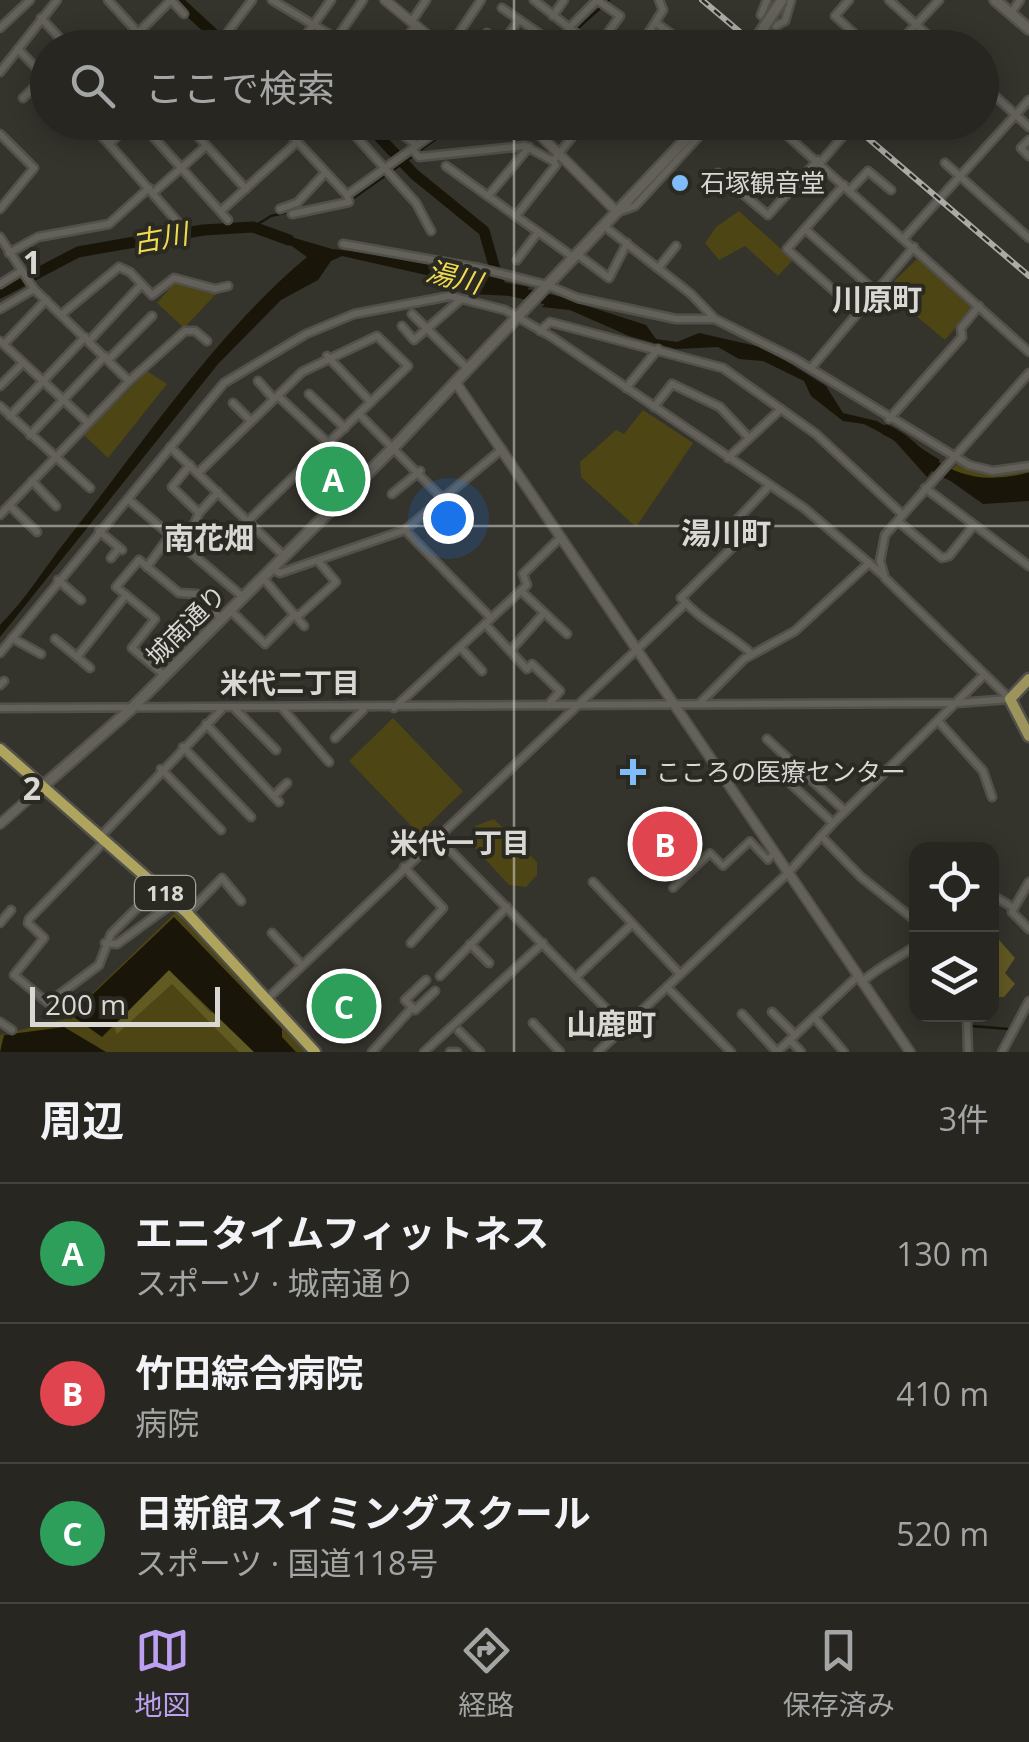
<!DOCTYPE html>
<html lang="ja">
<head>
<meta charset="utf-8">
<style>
	:root { --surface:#272621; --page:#33322e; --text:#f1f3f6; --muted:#a4a5a5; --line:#43433f; --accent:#bca0f2 }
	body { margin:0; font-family:"Open Sans","Noto Sans JP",sans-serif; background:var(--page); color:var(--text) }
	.controls { position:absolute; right:30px; bottom:30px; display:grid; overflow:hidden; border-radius:20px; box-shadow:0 5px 25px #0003 }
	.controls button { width:90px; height:90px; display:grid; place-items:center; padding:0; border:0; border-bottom:2px solid var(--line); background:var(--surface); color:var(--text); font:50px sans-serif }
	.scale { position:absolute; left:30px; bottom:25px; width:190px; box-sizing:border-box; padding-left:10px; border:5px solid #d9d8d4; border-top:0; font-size:28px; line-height:35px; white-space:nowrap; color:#d9d8d4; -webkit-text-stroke:8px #2a2922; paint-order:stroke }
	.you { position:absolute; left:448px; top:518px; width:35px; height:35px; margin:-25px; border:8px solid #fff; border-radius:50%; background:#1a73e8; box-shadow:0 0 0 15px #1a73e833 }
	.badge { display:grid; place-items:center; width:65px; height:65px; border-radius:50%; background:var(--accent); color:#fff; font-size:32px; font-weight:700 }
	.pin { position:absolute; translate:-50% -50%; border:5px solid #fff; box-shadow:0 2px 10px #0006 }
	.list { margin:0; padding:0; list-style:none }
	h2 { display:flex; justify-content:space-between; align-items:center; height:130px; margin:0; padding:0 40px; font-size:42px }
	h2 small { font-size:32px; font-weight:400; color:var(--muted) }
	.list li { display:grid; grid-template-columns:65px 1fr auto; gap:30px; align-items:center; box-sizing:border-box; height:140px; padding:0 40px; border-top:2px solid var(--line) }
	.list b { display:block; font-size:38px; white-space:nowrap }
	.list p { margin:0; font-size:32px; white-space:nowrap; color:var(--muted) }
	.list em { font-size:32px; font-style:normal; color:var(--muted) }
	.icon { flex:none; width:55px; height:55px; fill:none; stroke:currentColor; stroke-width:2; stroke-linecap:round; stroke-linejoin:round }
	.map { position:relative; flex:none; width:1029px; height:1052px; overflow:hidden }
	.search { position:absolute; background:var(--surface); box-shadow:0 5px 25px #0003; left:30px; right:30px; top:30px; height:110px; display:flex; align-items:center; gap:25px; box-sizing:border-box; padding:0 35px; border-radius:55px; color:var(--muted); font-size:38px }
	.sheet { height:550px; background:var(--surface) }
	nav { display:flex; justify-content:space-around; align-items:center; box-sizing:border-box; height:140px; border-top:2px solid var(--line); background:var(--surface); font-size:28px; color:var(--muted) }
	nav a { display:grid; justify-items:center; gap:5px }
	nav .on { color:var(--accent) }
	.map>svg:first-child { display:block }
	.green { fill:#4d4513 }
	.forest { fill:#625a23 }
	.water { fill:#191609 }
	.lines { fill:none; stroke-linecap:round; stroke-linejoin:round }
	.stream { stroke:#191609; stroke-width:2.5 }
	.river { stroke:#191609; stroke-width:11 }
	.pedestrian-casing { stroke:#51504a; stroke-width:10 }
	.minor-casing { stroke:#51504a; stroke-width:11 }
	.tertiary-casing { stroke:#51504a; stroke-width:12 }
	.secondary-casing { stroke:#51504a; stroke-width:14 }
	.primary-casing { stroke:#51504a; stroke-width:15 }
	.trunk-casing { stroke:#51504a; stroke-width:15 }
	.pedestrian { stroke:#636159; stroke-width:5 }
	.minor { stroke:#636159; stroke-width:6 }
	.tertiary { stroke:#636159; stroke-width:8 }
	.secondary { stroke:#636159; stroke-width:9 }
	.primary { stroke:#9c935d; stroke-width:10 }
	.trunk { stroke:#afa45e; stroke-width:10 }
	.rail-casing { stroke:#abaaa5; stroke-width:6 }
	.rail { stroke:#2a2922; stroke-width:2.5; stroke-dasharray:8; stroke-linecap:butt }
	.secondary-bridge-casing { stroke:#51504a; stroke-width:14; stroke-linecap:butt }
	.secondary-bridge { stroke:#636159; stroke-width:9 }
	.grid { fill:none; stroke:#d9d8d4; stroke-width:2.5; stroke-opacity:0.55 }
	.poi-dot { fill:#81bcfa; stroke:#2a2922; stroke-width:4 }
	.labels { text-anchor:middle; stroke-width:8; stroke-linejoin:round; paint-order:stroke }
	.shield { fill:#2a2922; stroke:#a4a49f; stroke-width:2.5 }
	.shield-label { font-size:22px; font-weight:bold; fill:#d9d8d4 }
	.poi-label { font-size:25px; fill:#d9d8d4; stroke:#2a2922; text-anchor:start }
	.street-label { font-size:25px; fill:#d9d8d4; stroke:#2a2922 }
	.water-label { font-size:28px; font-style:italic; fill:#efda50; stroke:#2a2922 }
	.neighbourhood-label { font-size:28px; font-weight:bold; fill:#d9d8d4; stroke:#2a2922 }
	.quarter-label { font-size:30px; font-weight:bold; fill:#d9d8d4; stroke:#2a2922 }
	.grid-label { font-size:32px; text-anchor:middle; font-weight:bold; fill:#d9d8d4; stroke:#2a2922; stroke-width:8; stroke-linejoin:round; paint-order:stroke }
</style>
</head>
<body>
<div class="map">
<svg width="1029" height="1052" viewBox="0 0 1029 1052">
	<rect width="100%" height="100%" fill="#34332c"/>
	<g class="green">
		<path d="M739 211 793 260 778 276 745 246 719 260 705 243 716 227Z"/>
		<path d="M917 259 972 308 945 340 897 300 902 292 892 283Z"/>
		<path d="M176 281 216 294 184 328 157 303Z"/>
		<path d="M147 371 167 384 108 458 84 435Z"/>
		<path d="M643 410 693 443 636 527 581 477 580 462 616 430 624 434Z"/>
		<path d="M957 464 995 475 1029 469V482L980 487 950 471Z"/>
		<path d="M393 718 463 791 419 834 349 761Z"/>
		<path d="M494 819 537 862V875L526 887 509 885 474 847 475 826Z"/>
		<path d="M176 912 307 1052H0V1035L66 1019Z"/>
	</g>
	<g class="forest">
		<path d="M992 932 1015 958 1005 973 1015 984 1004 997H992Z"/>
		<path d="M169 970 211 1013 214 1010 254 1052H239L172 984 117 1034 114 1026Z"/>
	</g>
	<g class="water">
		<path d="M271 231 332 249 409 257 483 281 484 272 500 274 502 282 529 287 521 298C500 293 481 297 462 292L457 282 342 256 331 261 318 280 281 300 218 364 0 637V625C26 599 43 570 65 542 141 446 213 336 307 257Z"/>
		<path d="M553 295 646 325 656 339 677 342 699 333 765 348 826 386 843 413 877 421 940 460 927 477 893 439 864 424 843 421 811 396 804 381 763 361 739 359 718 347 676 349 629 336 570 310 542 307Z"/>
		<path d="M950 471 980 487 1029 482V501L983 504 945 477Z"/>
		<path d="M174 917 282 1029V1037L296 1052H254L169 970 102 1037 71 1015Z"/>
		<path d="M64 1027 106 1052H0L4 1035Z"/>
	</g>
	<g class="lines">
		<g class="stream">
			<path d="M556 48 609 0"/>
			<path d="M419 151 460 122"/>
			<path d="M339 201 355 197 413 156"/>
			<path d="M253 227 271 216 292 211"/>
			<path d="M971 1026 1009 1029"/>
		</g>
		<g class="river">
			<path d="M177 0 229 48"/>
			<path d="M365 122 414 174 484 231 499 283"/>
			<path d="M512 291 563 303"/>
			<path d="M0 293 78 252 203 230 253 227 289 240"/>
			<path d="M886 430C902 437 911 447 924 458 956 485 991 488 1029 478"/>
		</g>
		<g class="pedestrian-casing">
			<path id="pedestrian" d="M673 888 710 853 723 866 750 841 768 860 772 855"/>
		</g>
		<g class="minor-casing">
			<g id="minor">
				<path d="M108 0 152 48"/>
				<path d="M171 0 184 14"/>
				<path d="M272 0 352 48"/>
				<path d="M534 0 595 48"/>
				<path d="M597 0 620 16 597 48"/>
				<path d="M767 0 761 15 776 26 785 21 791 0"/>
				<path d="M849 0 835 16 870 48"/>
				<path d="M889 0 942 48"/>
				<path d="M502 8 553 43 548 48"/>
				<path d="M1011 13 1020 0"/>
				<path d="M553 16 564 0"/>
				<path d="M41 18 69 48"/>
				<path d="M412 21 426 0"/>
				<path d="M656 23 691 48"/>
				<path d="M0 28 30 0"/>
				<path d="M568 29 597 0"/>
				<path d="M506 38 519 20"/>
				<path d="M123 48 171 0"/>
				<path d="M216 48 252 0"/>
				<path d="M302 48 299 45 331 0"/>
				<path d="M330 48 363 0"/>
				<path d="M399 48 416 25"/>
				<path d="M449 48 481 0"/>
				<path d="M477 48 487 33"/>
				<path d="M639 48 663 10 659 0"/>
				<path d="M894 48 939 0"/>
				<path d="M18 49 48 80"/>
				<path d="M0 72 57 0"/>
				<path d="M982 84 1029 127"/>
				<path d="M23 98 45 77"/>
				<path d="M88 122 109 144"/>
				<path d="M133 122 109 144 183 228"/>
				<path d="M140 122 228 220"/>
				<path d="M185 122 246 189"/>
				<path d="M279 122 347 195 450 122"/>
				<path d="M394 122 392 127 417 145"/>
				<path d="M493 122H499"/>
				<path d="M772 122 1029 352"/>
				<path d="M344 123 416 203 431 231"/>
				<path d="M0 134 34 168 0 209"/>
				<path d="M1029 140 1021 148 1029 156"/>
				<path d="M412 149 419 157 525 146 553 161 584 122"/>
				<path d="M820 163 844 135"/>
				<path d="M945 163 1029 238"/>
				<path d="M446 166 573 257"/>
				<path d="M718 173 768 215 818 160"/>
				<path d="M844 185 787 249 858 312"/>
				<path d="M850 190 868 171 891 190"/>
				<path d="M153 193 206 146"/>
				<path d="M488 196 529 147"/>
				<path d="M280 209 297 203 325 173"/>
				<path d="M221 211 297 142"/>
				<path d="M618 212 635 206 712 122"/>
				<path d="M292 214 349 202 347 195"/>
				<path d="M516 216 556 165 553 161"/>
				<path d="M604 226 691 294 715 319"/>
				<path d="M805 229 876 292"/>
				<path d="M0 237 34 289 129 381 0 515"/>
				<path d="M904 238 1029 100"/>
				<path d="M343 244 479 268 547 285 578 298 676 319H715L795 359 969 465 993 471 1029 466"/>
				<path d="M9 253 38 237 109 224 149 188"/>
				<path d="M577 254 609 278 627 243"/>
				<path d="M517 260 538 232"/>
				<path d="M659 267 676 246"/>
				<path d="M0 284 21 271"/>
				<path d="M0 309 34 289"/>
				<path d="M62 314 119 267 130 272 152 295 174 278 215 289 228 286"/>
				<path d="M412 314 468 369"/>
				<path d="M402 326 414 340 460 300"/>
				<path d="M540 331 550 322 723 368 816 434 902 514"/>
				<path d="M0 341 87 422"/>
				<path d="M89 341 141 285"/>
				<path d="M4 344 46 300"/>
				<path d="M327 356 371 402"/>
				<path d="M108 360 152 316"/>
				<path d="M811 368 914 247"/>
				<path d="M129 381 185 331H195L207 341"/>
				<path d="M258 381 274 399"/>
				<path d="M0 386 23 363"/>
				<path d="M626 388 658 349"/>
				<path d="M309 394 345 428"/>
				<path d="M278 396 328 443"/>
				<path d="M233 403 251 421"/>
				<path d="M0 406 90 488"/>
				<path d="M654 407 672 384 720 407 749 438"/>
				<path d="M359 414 444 500"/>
				<path d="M10 416 85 337"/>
				<path d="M889 419 962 337 961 328 979 306"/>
				<path d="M30 435 105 356"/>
				<path d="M170 447 284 556"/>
				<path d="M728 458 781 409"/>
				<path d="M190 465 172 487 199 513"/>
				<path d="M198 473 302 372 377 336 408 366 248 521"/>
				<path d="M32 481 56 506"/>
				<path d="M310 485 331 509"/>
				<path d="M925 488 1029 566"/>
				<path d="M392 494 420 471"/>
				<path d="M447 497 460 515"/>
				<path d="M129 500 243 597"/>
				<path d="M10 506 37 532"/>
				<path d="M899 522 942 558 949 556 974 525"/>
				<path d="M405 530 491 618"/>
				<path d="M99 531 122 550"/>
				<path d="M185 545 199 513 218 492"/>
				<path d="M111 558 119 548"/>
				<path d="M147 567 171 534"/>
				<path d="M272 569 280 573 405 530 502 449"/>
				<path d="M263 578 304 626"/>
				<path d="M58 580 81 600"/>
				<path d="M521 591 567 634"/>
				<path d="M126 595 155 619 132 648 164 675"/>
				<path d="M230 610 265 644 295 614"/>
				<path d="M297 617 336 582 319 562"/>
				<path d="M485 624 527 669 532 664 560 691 548 705"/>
				<path d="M12 638 41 654"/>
				<path d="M55 639 77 657"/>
				<path d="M460 647 482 671"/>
				<path d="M510 651 544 613"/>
				<path d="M0 653 224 383 306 334 354 314 450 296 505 310 552 337 804 508 883 575"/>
				<path d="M752 654C729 633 702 622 681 598L744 536 733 524 770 485"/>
				<path d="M90 668 77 657 126 595 116 587 139 560 179 593 197 594 221 619"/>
				<path d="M0 685 4 681"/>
				<path d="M1009 698 885 578 880 561 885 535 1029 373"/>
				<path d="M699 704 744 659 795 631 869 563"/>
				<path d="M0 708 958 703 1010 699"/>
				<path d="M394 708 527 585 523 574 561 537"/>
				<path d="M283 709 329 762"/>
				<path d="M236 710 276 750"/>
				<path d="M939 722 983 771 992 797"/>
				<path d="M206 724 279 802"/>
				<path d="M335 738 364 709"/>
				<path d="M767 739 845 811"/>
				<path d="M183 747 251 817"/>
				<path d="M774 768 833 823"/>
				<path d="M161 769 221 830"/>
				<path d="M274 796 287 783"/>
				<path d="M101 836 221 710"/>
				<path d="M436 836 624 1027"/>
				<path d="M821 836 861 877 916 921"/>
				<path d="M105 841 29 919 28 923 44 938 14 975 48 1003 99 965 111 934 158 887"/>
				<path d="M404 867 443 908 411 943"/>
				<path d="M593 882 680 974"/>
				<path d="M992 895 1014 908 1012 912 1029 929"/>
				<path d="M1014 908 1029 882"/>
				<path d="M188 913 222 878 241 901"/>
				<path d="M0 923 11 910"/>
				<path d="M272 933 302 965"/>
				<path d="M105 943 117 944 169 906"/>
				<path d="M470 944 489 963"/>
				<path d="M440 976 507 907"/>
				<path d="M576 977 632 924"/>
				<path d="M426 980 405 1000 415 1010 435 991"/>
				<path d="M862 982C879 966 898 959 916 945"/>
				<path d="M667 987 731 1052"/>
				<path d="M267 999 686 603"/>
				<path d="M772 1012 795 1035"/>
				<path d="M742 1014 777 1052"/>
				<path d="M814 1017 844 1052"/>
				<path d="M967 1019 968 1052"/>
				<path d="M0 1022 12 1030"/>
				<path d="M533 1023 560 1052"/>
				<path d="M459 1031 480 1052"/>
				<path d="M790 1040 801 1052"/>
				<path d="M372 1052 412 1008"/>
				<path d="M424 1052 543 943"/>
				<path d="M450 1052H457"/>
				<path d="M598 1052 789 872 833 823 983 676"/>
				<path d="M777 1052 858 976"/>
				<path d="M1002 1052 1029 1001"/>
			</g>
		</g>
		<g class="tertiary-casing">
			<g id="tertiary">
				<path d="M385 0 443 48"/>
				<path d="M527 122 617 212"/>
				<path d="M456 383 910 1052"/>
				<path d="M0 824 43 786"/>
			</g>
		</g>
		<g class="secondary-casing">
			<g id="secondary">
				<path d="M995 0 1029 29"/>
				<path d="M43 786 131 709 395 446 702 122"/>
			</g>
		</g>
		<g class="primary-casing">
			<path id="primary" d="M1029 679 1010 699 1029 736"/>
		</g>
		<g class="trunk-casing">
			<path id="trunk" d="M0 749 187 913 315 1052"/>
		</g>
		<use href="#pedestrian" class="pedestrian"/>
		<use href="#minor" class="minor"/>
		<use href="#tertiary" class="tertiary"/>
		<use href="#secondary" class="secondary"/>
		<use href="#primary" class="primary"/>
		<use href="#trunk" class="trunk"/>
		<g class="rail-casing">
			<g id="rail">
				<path d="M702 0 759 48"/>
				<path d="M849 122 1029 276"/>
			</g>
		</g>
		<use href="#rail" class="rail"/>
		<g class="secondary-bridge-casing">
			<path id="secondary-bridge" d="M750 48 782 0"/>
		</g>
		<use href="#secondary-bridge" class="secondary-bridge"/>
	</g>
	<path class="grid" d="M514 0V48M514 122V1052M0 526H1029"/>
	<g class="poi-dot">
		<circle cx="680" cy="183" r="10"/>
		<path d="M628 757h10v10h10v10h-10v10h-10v-10h-10v-10h10z"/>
	</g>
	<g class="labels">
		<rect class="shield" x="135" y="876" width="60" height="34" rx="8"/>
		<g class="shield-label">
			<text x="165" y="901">118</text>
		</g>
		<g class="poi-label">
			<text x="700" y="192">石塚観音堂</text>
			<text x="656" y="781">こころの医療センター</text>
		</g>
		<g class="street-label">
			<text transform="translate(186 625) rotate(-45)" y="9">城南通り</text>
		</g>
		<g class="water-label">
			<text transform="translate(160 238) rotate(-10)" y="10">古川</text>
			<text transform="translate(454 277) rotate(14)" y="10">湯川</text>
		</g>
		<g class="neighbourhood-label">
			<text x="290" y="693">米代二丁目</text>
			<text x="460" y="853">米代一丁目</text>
		</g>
		<g class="quarter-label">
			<text x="877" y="310">川原町</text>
			<text x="726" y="544">湯川町</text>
			<text x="209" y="549">南花畑</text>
			<text x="611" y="1035">山鹿町</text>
		</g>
	</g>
	<g class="grid-label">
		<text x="32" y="274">1</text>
		<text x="32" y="800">2</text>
	</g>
</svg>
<div class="controls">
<button><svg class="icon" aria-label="locate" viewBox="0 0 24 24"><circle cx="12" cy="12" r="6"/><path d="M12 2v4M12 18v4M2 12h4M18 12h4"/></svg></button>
<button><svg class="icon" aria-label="layers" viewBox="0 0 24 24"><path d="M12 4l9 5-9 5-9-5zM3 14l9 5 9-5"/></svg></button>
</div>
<div class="scale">200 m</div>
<div class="you"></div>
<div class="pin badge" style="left:333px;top:479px;background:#2e9e5b">A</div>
<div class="pin badge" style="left:665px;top:844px;background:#e0444e">B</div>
<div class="pin badge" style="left:344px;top:1006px;background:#2e9e5b">C</div>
<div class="search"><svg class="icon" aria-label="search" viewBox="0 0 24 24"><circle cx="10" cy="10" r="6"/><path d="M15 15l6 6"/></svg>ここで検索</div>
</div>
<section class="sheet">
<h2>周辺<small>3件</small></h2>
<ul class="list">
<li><span class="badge" style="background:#2e9e5b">A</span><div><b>エニタイムフィットネス</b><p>スポーツ · 城南通り</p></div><em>130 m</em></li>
<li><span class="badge" style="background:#e0444e">B</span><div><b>竹田綜合病院</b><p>病院</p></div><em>410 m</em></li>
<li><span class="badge" style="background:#2e9e5b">C</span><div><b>日新館スイミングスクール</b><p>スポーツ · 国道118号</p></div><em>520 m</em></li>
</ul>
</section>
<nav>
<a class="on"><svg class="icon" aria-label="map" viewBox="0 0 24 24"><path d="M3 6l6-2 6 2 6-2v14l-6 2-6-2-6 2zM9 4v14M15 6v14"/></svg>地図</a>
<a><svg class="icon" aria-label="directions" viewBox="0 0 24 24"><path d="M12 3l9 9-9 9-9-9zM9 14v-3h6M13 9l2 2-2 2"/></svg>経路</a>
<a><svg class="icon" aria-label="saved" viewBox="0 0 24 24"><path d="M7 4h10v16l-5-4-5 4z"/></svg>保存済み</a>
</nav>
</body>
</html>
